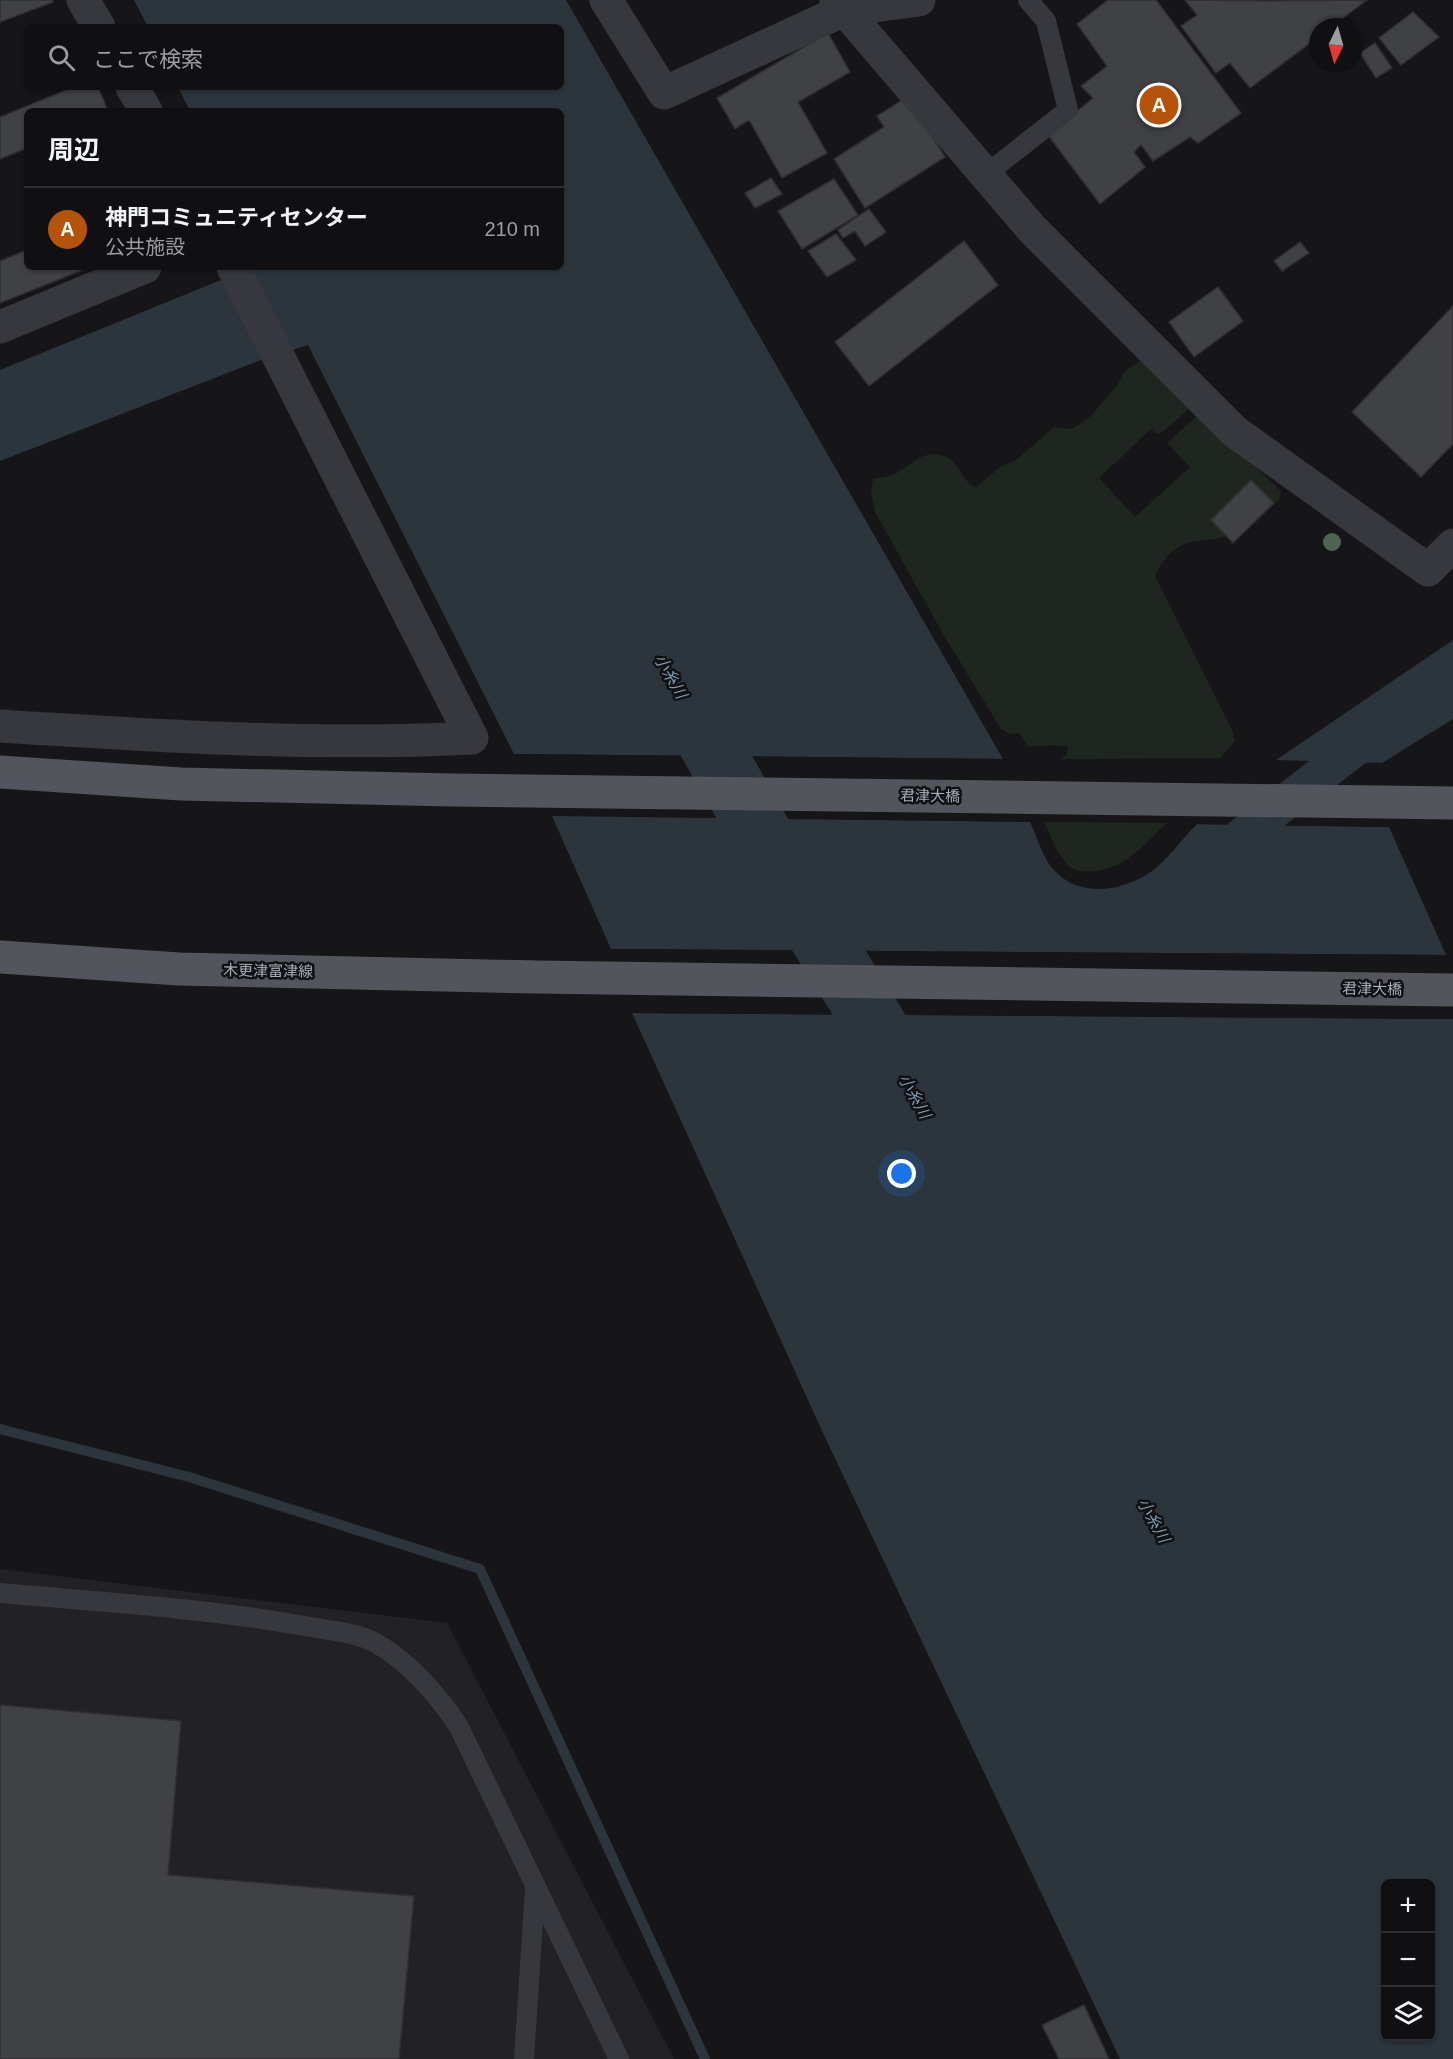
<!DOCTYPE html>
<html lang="ja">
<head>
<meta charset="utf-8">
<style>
	:root { --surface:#101012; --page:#19191b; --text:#f1f3f6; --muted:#9c9d9f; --line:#303032; --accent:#b45309 }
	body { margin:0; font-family:Helvetica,"Noto Sans JP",sans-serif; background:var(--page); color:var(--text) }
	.controls { position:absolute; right:18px; bottom:18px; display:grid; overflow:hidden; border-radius:9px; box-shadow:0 2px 4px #0004 }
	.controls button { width:54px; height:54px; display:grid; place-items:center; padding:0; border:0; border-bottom:2px solid var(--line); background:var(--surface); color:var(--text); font:30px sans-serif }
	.compass { position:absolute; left:1309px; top:18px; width:54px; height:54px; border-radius:50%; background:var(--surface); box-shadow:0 2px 4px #0004; rotate:185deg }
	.you { position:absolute; left:902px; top:1174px; width:21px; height:21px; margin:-15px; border:4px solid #fff; border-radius:50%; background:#1a73e8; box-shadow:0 0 0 9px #1a73e833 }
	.badge { display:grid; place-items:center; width:39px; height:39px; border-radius:50%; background:var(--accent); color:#fff; font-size:20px; font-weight:700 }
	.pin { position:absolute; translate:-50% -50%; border:3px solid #fff; box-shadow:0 2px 6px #0006 }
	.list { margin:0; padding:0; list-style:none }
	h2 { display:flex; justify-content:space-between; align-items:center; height:78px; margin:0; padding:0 24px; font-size:26px }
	h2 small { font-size:20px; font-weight:400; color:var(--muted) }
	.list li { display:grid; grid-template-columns:39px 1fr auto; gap:18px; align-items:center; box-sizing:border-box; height:84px; padding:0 24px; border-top:2px solid var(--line) }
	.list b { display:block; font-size:22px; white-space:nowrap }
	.list p { margin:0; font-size:20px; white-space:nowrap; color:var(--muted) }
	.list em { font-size:20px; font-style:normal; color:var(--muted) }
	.icon { flex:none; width:33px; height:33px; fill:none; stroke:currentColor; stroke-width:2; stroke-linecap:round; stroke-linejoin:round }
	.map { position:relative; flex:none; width:1453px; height:2059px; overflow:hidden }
	.search { position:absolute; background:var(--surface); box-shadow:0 2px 4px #0004; left:24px; top:24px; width:540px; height:66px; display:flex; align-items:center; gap:15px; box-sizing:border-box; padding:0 21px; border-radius:9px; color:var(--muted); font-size:22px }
	.panel { position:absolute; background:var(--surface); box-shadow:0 2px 4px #0004; left:24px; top:108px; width:540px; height:162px; border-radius:9px }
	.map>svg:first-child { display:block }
	.built { fill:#222225 }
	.green { fill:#1e261f }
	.water { fill:#2c353c; fill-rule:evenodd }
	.pier { fill:#161618 }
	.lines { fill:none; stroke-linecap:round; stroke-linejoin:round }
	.stream { stroke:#2c353c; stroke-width:10 }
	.canal { stroke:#2c353c; stroke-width:36 }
	.river { stroke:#2c353c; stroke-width:62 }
	.building { fill:#404145; stroke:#303034; stroke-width:1.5 }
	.lane { stroke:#37383d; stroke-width:20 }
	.street { stroke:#37383d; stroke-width:33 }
	.primary { stroke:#53555c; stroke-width:33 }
	.tree { fill:#506452 }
	.labels { text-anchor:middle; stroke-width:5; stroke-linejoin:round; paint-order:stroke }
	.street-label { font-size:15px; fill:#a8adb8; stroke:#111113 }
	.water-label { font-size:16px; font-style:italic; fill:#7f9bb3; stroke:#111113 }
</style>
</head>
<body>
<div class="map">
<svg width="1453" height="2059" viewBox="0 0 1453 2059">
	<rect width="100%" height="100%" fill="#161618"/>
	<path class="built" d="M0 1569 447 1623 674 2059H0Z"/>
	<g class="green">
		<path d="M1141 360 1189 409 1164 431 1157 434 1151 429 1099 478 1135 517 1190 467 1167 443 1200 413 1281 491 1279 501C1260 508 1245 526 1228 535 1217 541 1207 539 1196 541 1176 544 1162 559 1155 576L1232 730 1235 741 1220 758 1061 759 1067 754 1068 747C1054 743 1043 747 1028 746L1019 733 1010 734 1001 729 943 634 875 512 871 491 873 479C881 477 890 477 897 473 914 463 925 447 948 458 961 464 961 482 977 487L1000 467 1016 460 1054 427 1072 429 1091 416 1118 384 1123 373Z"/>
		<path d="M1044 822 1167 823C1143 845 1121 874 1086 871 1080 871 1074 871 1069 866 1057 855 1051 836 1044 822Z"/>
	</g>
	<g class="water">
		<path d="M134 0H566L1003 759 514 754 308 345 289 351 247 270 252 267H561V111H190L178 87H561V27H148Z"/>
		<path d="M226 278 264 359 0 461V370Z"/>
		<path d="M1453 640V719L1382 763 1276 760Z"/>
		<path d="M552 816 1030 822C1037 836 1043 860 1055 871 1081 899 1124 891 1152 871 1168 859 1182 839 1197 824L1389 827 1446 955 611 949Z"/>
		<path d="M632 1013 1453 1019V2059H1120L823 1433ZM1386 1884H1430V2036H1386Z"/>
	</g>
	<g class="pier">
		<path d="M510 754H514L1006 759 1003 762 514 757Z"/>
		<path d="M552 813 1030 819 1034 822 549 815Z"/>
		<path d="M1197 821 1389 824 1392 827 1193 824Z"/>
		<path d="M608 949 1446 955H1449L1446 958 611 952Z"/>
		<path d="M632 1010 1453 1016V1019L629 1013Z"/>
	</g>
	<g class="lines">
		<path class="stream" d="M0 1429 189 1477 480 1569 705 2059"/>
		<path class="canal" d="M1218 854 1453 673"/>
		<path class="river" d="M675 683 814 927 869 1014 911 1088"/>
	</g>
	<g class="building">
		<path d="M0 0H52L53 2 0 22Z"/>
		<path d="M1108 0H1156L1241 113 1198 143 1190 137 1153 161 1141 145 1134 152 1145 167 1100 204 1048 135 1093 98 1081 86 1107 66 1077 24Z"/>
		<path d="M1185 0 1269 1 1367 0 1331 27H1318V37L1250 88 1230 63 1216 73 1181 26 1197 15Z"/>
		<path d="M1413 12 1439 37 1401 65 1379 38Z"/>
		<path d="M828 33 850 72 798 102 827 153 782 178 749 120 735 129 717 98Z"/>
		<path d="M1375 43 1392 68 1376 78 1360 53Z"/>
		<path d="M74 87H98L108 111H27V148L0 159V117Z"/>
		<path d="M907 97 945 157 865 208 834 159 884 127 877 116Z"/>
		<path d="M771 178 782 194 755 208 745 193Z"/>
		<path d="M834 179 858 215 802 249 778 211Z"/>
		<path d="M869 209 886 232 865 246 855 231 843 238 838 230Z"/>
		<path d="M836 234 856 260 827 277 808 251Z"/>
		<path d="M964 241 998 285 869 386 835 342Z"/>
		<path d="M1300 242 1309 253 1282 271 1274 261Z"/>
		<path d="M27 250V267H90L0 303V261Z"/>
		<path d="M1218 287 1243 321 1194 357 1169 322Z"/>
		<path d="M1453 306V444L1421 477 1352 412Z"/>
		<path d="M1251 480 1274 503 1233 543 1211 520Z"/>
		<path d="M0 1705 181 1721 168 1875 414 1896 399 2059H0Z"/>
		<path d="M1084 2005 1109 2059H1059L1042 2025Z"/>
	</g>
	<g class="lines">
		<g class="lane">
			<path d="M985 175 1068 110 1046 21 1028 0"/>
			<path d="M0 1593C102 1602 204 1608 305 1626 327 1630 356 1632 376 1643 409 1662 439 1696 459 1727L619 2059"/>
			<path d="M524 2059 535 1889"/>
		</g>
		<g class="street">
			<path d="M83 0 99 27"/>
			<path d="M606 0 664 93 844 10 919 0"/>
			<path d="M836 0 1032 229 1234 431 1428 570 1453 545"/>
			<path d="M132 87 146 111"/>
			<path d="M0 327 145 267"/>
			<path d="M0 726C157 736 314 746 472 738L233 267"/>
		</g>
		<g class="primary">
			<path d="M0 772 181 784 452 790 1453 803"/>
			<path d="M0 957 179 969 536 977 1453 990"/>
		</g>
	</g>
	<circle class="tree" cx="1332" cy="542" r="9"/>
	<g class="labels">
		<g class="street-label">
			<text transform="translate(930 796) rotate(1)" y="5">君津大橋</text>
			<text transform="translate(268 971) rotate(1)" y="5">木更津富津線</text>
			<text transform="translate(1372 989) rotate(1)" y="5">君津大橋</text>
		</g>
		<g class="water-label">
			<text transform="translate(671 676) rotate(60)" y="6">小糸川</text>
			<text transform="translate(915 1096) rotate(61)" y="6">小糸川</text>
			<text transform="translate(1154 1520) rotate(61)" y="6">小糸川</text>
		</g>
	</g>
</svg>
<div class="controls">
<button>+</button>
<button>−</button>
<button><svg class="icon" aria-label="layers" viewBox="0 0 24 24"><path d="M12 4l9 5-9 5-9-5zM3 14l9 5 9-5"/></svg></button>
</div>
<svg class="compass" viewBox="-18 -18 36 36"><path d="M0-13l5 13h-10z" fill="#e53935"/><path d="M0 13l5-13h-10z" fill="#9c9d9f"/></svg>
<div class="you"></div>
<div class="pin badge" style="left:1159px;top:105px">A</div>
<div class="search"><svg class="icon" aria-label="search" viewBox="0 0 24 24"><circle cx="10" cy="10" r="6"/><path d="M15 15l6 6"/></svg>ここで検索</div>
<section class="panel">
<h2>周辺<small></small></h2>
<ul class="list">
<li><span class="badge">A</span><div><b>神門コミュニティセンター</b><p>公共施設</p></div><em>210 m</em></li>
</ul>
</section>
</div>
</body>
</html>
